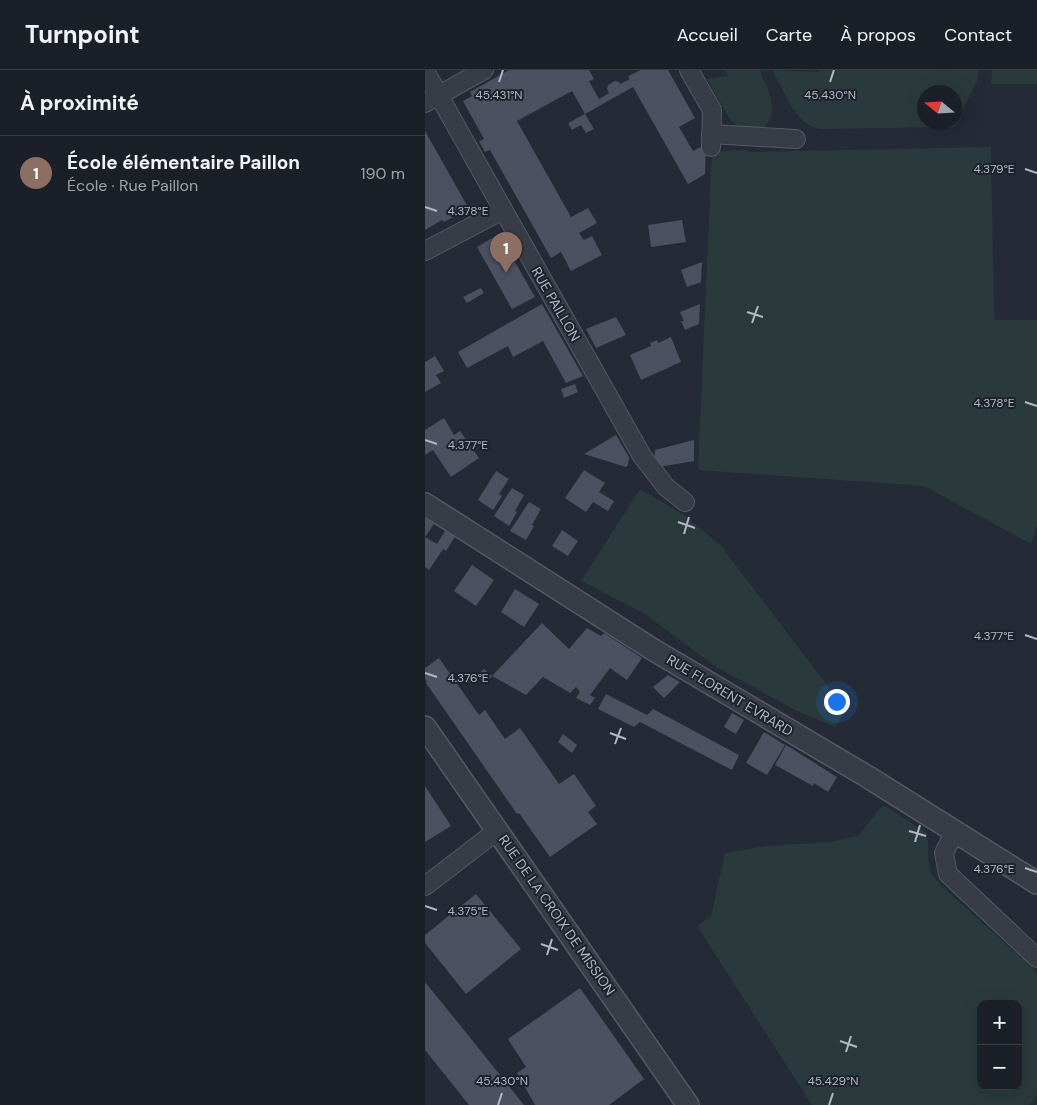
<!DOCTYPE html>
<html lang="fr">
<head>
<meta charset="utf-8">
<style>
	:root { --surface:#1b2028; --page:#242830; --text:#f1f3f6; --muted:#a0a3a8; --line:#393e45; --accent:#91aaea }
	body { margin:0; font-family:"DM Sans",sans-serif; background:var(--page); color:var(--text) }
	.controls { position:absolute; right:15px; bottom:15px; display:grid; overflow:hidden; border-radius:10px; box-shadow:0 5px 20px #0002 }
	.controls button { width:45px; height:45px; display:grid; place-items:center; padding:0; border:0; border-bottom:1px solid var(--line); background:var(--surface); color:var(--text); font:25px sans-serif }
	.compass { position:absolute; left:492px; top:15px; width:45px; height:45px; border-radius:50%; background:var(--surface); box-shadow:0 5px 20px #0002; rotate:288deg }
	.you { position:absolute; left:411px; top:631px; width:18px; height:18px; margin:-12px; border:4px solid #fff; border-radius:50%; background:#1a73e8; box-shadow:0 0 0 8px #1a73e833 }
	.badge { display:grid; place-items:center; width:32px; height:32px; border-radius:50%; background:var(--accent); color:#fff; font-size:16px; font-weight:700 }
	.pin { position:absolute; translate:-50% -41px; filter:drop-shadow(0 1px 2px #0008) }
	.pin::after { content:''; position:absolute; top:26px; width:18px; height:15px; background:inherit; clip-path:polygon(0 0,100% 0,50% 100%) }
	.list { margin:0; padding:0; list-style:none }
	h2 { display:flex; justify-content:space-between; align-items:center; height:65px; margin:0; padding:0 20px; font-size:21px }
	h2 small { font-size:16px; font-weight:400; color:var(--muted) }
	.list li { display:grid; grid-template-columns:32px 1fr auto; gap:15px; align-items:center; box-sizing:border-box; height:75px; padding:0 20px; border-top:1px solid var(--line) }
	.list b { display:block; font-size:19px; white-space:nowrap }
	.list p { margin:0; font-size:16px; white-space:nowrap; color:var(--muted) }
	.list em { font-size:16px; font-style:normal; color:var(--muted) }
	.map { position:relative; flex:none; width:612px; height:1035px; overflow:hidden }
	header { display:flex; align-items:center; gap:30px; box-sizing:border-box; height:70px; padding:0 25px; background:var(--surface); border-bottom:1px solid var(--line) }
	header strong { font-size:24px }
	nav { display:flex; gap:28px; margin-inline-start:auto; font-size:18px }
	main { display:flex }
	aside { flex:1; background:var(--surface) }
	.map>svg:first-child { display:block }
	.green { fill:#2a3a3c; fill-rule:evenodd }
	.building { fill:#4b5160 }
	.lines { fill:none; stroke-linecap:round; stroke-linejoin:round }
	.minor-casing { stroke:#555a65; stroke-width:20 }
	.tertiary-casing { stroke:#555a65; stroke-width:24 }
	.minor { stroke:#373c47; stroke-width:18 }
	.tertiary { stroke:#373c47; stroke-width:21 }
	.ticks { fill:none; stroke:#b2b7c3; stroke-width:2 }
	.labels { text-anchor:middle; stroke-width:4; stroke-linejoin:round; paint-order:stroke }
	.street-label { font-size:14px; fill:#b2b7c3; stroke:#1d212c }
	.ticks-label { font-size:12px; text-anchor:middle; fill:#b2b7c3; stroke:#1d212c; stroke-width:4; stroke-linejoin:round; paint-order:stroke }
</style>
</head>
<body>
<header>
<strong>Turnpoint</strong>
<nav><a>Accueil</a><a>Carte</a><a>À propos</a><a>Contact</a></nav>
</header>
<main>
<aside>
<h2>À proximité<small></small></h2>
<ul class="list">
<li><span class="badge" style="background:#8d6e63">1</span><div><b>École élémentaire Paillon</b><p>École · Rue Paillon</p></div><em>190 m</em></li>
</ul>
</aside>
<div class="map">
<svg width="612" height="1035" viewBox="0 0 612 1035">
	<rect width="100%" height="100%" fill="#242a36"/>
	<g class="green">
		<path d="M300 0H335C342 20 357 41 338 58L321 57 313 56 309 53 304 48 282 9 303 6Z"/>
		<path d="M348 0 393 2 394 0H554L553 9 529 57 395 59C371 55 360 23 349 4ZM500 22H530V52H500Z"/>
		<path d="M567 0H612V14H566Z"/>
		<path d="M566 77 569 250H612V455L606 474 499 416 273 400 287 81 322 80 323 82Z"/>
		<path d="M215 419 262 447 296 476 421 640 410 657 372 641 291 597 220 544 156 511Z"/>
		<path d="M458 735 501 762C506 776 500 794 508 806 512 811 516 815 520 819L612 902V1025L604 1035H387L272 856 286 846 300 783 342 776 406 772 434 765ZM556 934H593V1016H556Z"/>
	</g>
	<g class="building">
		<path d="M84 0H164L169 9 164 11 174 29 184 23 182 19 183 15 190 11 194 12 195 14 205 9 203 6 216 0H243L270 48 254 57 268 81 281 74 280 104 263 114 208 17 160 44 169 59 161 63 156 55 147 60 143 53 160 44 147 21 92 51 146 147 163 138 172 153 154 163 159 170 167 166 177 185 146 201 136 182 126 188 65 80 60 82 54 71 59 69 38 31 47 26 45 22Z"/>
		<path d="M0 61 44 139 19 152 17 150 0 160Z"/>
		<path d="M257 150 261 172 226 177 223 155Z"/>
		<path d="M74 164 110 227 87 239 52 177Z"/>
		<path d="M277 192 276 212 262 217 256 200Z"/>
		<path d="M56 218 59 223 42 233 38 227Z"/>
		<path d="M117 234 158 306 141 313 118 271 88 287 83 276 42 298 33 282Z"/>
		<path d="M275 234 274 254 260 260 256 251H259L255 242Z"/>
		<path d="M191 247 201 265 171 278 161 259Z"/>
		<path d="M246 267 256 292 216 310 205 285 226 276 225 273 232 270 233 273Z"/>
		<path d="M10 286 19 301 11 305 16 313 0 322V292Z"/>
		<path d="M150 314 153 322 139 328 136 319Z"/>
		<path d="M19 348 29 365 35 361 54 388 26 407 8 380 0 385V360Z"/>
		<path d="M191 365 204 387 203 395 201 397 159 384Z"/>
		<path d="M269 370V391L228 398 230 380Z"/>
		<path d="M159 400 180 413 174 422 189 431 183 441 168 432 161 442 140 428Z"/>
		<path d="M71 401 84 409 74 424 77 426 68 440 53 430Z"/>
		<path d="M87 418 99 425 90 441 92 442 84 456 69 446Z"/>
		<path d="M104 432 116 439 107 455 109 456 101 470 85 461Z"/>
		<path d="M0 448 9 454 0 467 12 474 20 461 30 467 21 481 18 479 4 500 0 497Z"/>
		<path d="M137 460 153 471 143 486 127 476Z"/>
		<path d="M47 495 69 510 51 536 29 521Z"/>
		<path d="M90 519 114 534 99 557 76 542Z"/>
		<path d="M117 553 144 579 162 558 176 566 179 563 217 588 202 610 185 598 165 625 170 628 165 635 151 628 155 622 151 617 145 623 118 607 101 625 67 606Z"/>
		<path d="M14 588 54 645 60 640 80 669 95 658 134 714 149 704 171 736 163 742 172 754 125 787 94 743 92 744 1 613 2 612 0 609V598Z"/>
		<path d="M59 599 67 606 59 615 52 605Z"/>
		<path d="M243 605 255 612 239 628 228 617Z"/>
		<path d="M181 624 222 645 228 639 314 685 307 700 215 652 209 657 173 639Z"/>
		<path d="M307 643 319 650 311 664 299 657Z"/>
		<path d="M339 662 360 675 342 705 321 693Z"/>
		<path d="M138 664 152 675 147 683 133 672Z"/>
		<path d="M361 675 412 707 403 722 389 713 388 716 350 695Z"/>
		<path d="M0 716 26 756 0 772Z"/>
		<path d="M51 824 96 879 41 924 0 873V865Z"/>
		<path d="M0 912 39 960 99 1035H44L0 980Z"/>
		<path d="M155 918 219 1009 184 1035H110L92 1003 101 997 83 969Z"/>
	</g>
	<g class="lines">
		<g class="minor-casing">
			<g id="minor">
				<path d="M264 0 287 40 286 77"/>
				<path d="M0 1 217 386 241 417 260 432"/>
				<path d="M0 33 59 0"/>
				<path d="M286 64 371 69"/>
				<path d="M0 181 78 140"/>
				<path d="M530 761 519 783 523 804 612 888"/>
				<path d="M0 816 73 760"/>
			</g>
		</g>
		<g class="tertiary-casing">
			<g id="tertiary">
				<path d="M0 434 227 579 443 707 612 813"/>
				<path d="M0 657 263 1035"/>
			</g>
		</g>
		<use href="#minor" class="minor"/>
		<use href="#tertiary" class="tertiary"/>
	</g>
	<path class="ticks" d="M74 12 78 0M405 12 409 0M600 99 612 103M0 137 12 141M322 242 338 247M327 253 333 236M600 332 612 336M0 370 12 374M253 452 270 458M259 464 264 447M600 565 612 569M0 603 12 607M185 663 201 669M190 674 196 658M484 761 501 766M490 772 495 755M600 798 612 802M0 836 12 840M116 874 133 880M122 885 127 869M415 971 432 977M421 982 426 966M73 1035 77 1023M404 1035 408 1023"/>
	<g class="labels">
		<g class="street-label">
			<text transform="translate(131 234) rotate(60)" y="5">RUE PAILLON</text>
			<text transform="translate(305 625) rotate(31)" y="5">RUE FLORENT EVRARD</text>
			<text transform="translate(132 845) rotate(55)" y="5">RUE DE LA CROIX DE MISSION</text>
		</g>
	</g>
	<g class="ticks-label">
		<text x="74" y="29">45.431°N</text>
		<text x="405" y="29">45.430°N</text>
		<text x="569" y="103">4.379°E</text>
		<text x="43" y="145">4.378°E</text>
		<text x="569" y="337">4.378°E</text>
		<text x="43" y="379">4.377°E</text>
		<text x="569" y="570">4.377°E</text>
		<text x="43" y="612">4.376°E</text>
		<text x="569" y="803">4.376°E</text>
		<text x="43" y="845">4.375°E</text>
		<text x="77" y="1015">45.430°N</text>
		<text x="408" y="1015">45.429°N</text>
	</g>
</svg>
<div class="controls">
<button>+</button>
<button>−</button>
</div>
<svg class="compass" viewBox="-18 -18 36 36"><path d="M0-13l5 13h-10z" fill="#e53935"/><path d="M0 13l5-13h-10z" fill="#a0a3a8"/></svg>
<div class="you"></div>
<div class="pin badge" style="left:81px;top:203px;background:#8d6e63">1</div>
</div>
</main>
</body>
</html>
